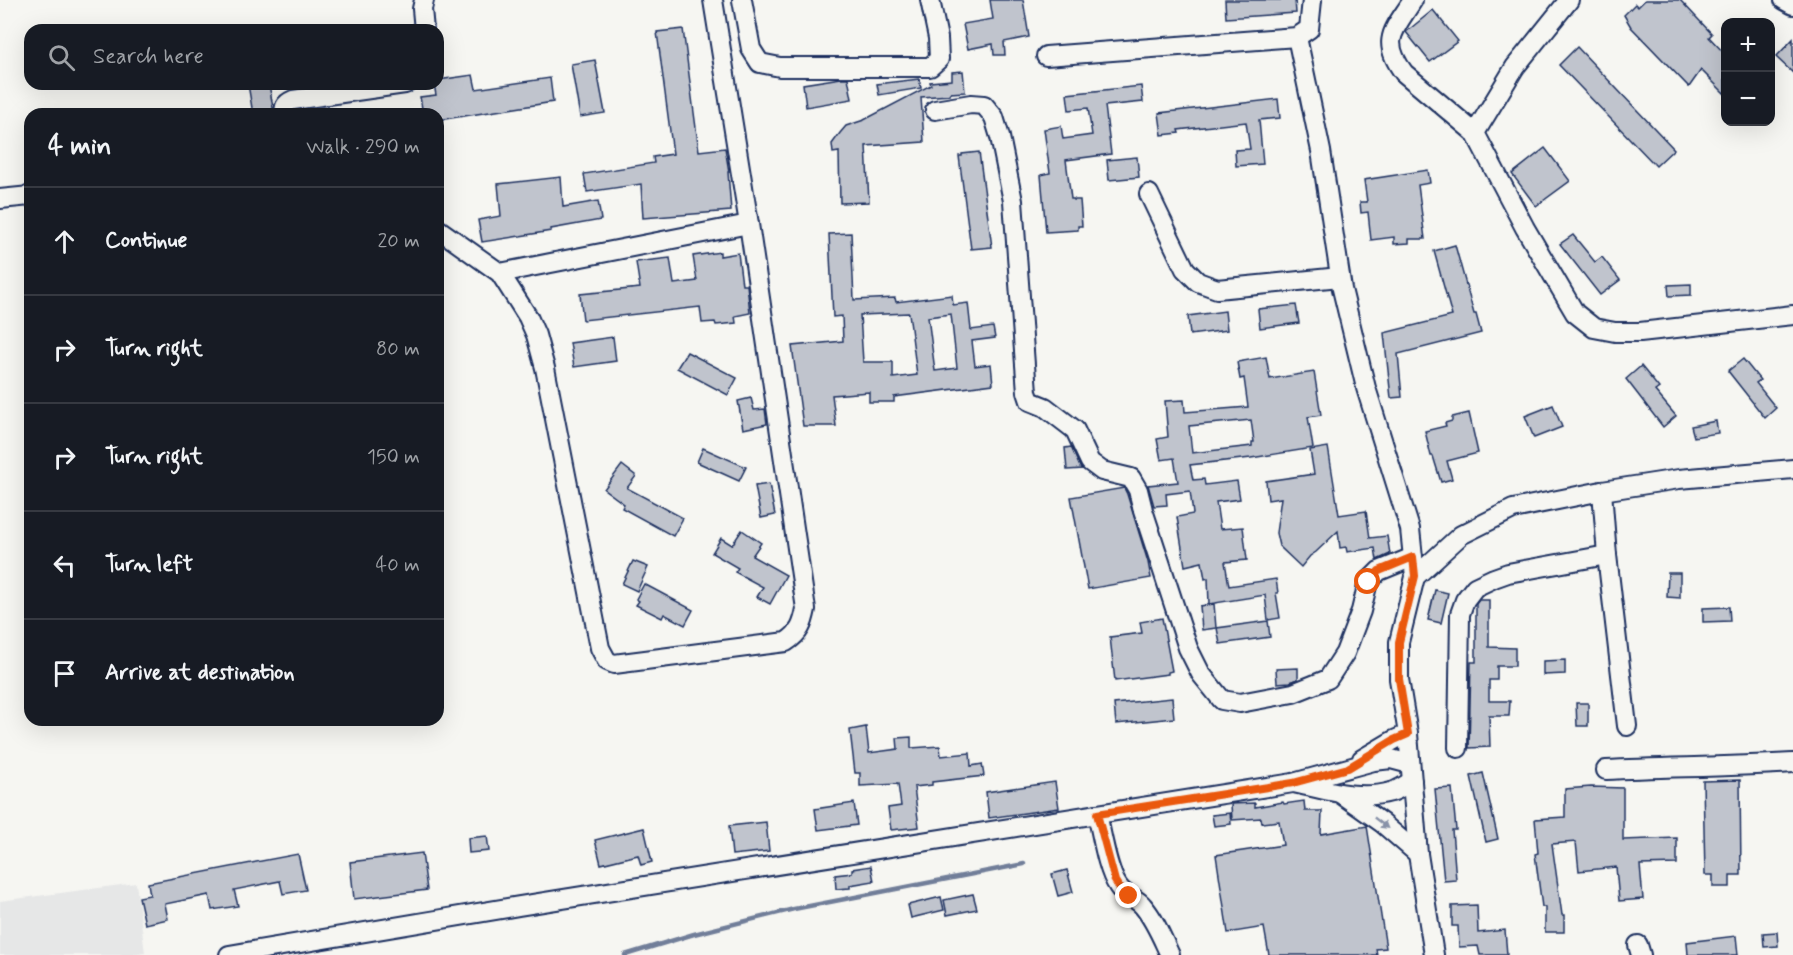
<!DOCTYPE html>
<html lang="en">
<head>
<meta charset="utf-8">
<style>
	:root { --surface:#171b24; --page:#20242c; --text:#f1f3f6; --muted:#9ea1a6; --line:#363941 }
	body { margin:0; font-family:Mynerve,sans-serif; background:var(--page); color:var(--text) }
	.controls { position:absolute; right:18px; top:18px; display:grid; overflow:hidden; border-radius:12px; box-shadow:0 6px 24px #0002 }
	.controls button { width:54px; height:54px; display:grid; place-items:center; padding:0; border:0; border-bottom:2px solid var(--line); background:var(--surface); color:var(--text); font:30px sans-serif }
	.stop { position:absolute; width:18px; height:18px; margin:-14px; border:4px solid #ea580c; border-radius:50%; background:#fff }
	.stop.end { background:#ea580c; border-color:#fff; box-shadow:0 2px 6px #0008 }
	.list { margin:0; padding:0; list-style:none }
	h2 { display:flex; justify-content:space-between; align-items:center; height:78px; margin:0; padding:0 24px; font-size:26px }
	h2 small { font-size:20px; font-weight:400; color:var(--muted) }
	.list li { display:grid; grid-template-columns:39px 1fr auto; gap:18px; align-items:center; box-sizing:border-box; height:108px; padding:0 24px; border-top:2px solid var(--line) }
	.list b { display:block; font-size:22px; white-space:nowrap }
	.list em { font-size:20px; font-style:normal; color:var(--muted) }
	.icon { flex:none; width:33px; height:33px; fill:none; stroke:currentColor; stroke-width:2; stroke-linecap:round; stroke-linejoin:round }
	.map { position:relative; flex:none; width:1793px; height:955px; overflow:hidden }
	.search { position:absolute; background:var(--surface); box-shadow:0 6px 24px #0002; left:24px; top:24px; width:420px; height:66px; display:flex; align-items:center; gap:15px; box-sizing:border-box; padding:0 21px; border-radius:18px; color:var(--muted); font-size:22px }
	.panel { position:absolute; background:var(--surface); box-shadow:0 6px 24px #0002; left:24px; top:108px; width:420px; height:618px; border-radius:18px }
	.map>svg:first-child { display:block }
	.built { fill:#e6e7e7 }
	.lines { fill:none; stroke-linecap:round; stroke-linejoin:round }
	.stream { stroke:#717e99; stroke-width:4.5 }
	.building { fill:#c0c4cd; stroke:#1b2f5e; stroke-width:1.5; fill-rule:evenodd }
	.minor-casing { stroke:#1b2f5e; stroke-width:22 }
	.minor { stroke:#f6f6f2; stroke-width:18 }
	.oneway { fill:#8892a8 }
	.route { stroke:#ea580c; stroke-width:8 }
</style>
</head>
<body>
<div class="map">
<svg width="1793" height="955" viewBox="0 0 1793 955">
	<rect width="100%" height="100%" fill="#f6f6f2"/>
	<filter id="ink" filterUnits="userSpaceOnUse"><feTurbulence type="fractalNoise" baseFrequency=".0167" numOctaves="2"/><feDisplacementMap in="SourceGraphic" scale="12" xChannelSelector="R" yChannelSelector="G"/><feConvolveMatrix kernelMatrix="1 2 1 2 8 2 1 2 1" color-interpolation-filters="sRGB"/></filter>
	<g filter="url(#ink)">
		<path class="built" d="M136 883 145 953 133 955H0V901Z"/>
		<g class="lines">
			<path class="stream" d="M625 955 694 934 794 909 1024 864"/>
		</g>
		<g class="building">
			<path d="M990 0H1023L1029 37 1004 42 1005 55H994L993 44 968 49 963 24 993 19Z"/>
			<path d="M1225 0H1295L1296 13 1226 18Z"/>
			<path d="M1645 0H1680L1712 34 1709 37 1725 54V94L1701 70 1689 87 1631 27 1624 15 1635 4 1638 7Z"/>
			<path d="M1433 10 1458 41 1430 62 1406 32Z"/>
			<path d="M683 29 699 151 725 148 729 172H728L731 211 643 218 641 184 587 192 584 174 654 163 653 157 673 154 657 32Z"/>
			<path d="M1793 39V73L1776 57Z"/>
			<path d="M1577 47 1674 149 1656 166 1559 65Z"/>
			<path d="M595 60 605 113 580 117 571 64Z"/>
			<path d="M963 71 965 92 950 93V95L921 97 924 142 866 146 869 202 840 203 839 152 833 153 832 144 840 133 846 126 864 120 931 85 930 82 952 80V72Z"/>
			<path d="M473 75 476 89 550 78 553 102 438 120V114H423L420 97 436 95 434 84H438V80Z"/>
			<path d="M841 78H848L852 99 806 107 803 84Z"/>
			<path d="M919 79 921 88 879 95 877 84Z"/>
			<path d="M248 84H269L274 114H253Z"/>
			<path d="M1141 86 1143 102 1105 106 1111 154 1066 160 1071 199H1074V200H1080L1082 226H1078V230L1046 232 1041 175 1050 173 1044 129 1061 126 1063 139 1092 135 1088 108 1069 110 1067 94Z"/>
			<path d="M1278 99 1280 118 1259 120 1263 164 1236 166 1235 150 1250 149 1246 122 1178 130 1179 133 1162 135 1159 113Z"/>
			<path d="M1545 148 1570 181 1536 206 1512 174Z"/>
			<path d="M979 152 992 247 971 249 959 156H962V154Z"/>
			<path d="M1137 157 1139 177 1109 180 1107 160Z"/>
			<path d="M1428 170 1430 183 1418 185 1425 239H1409V243L1394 244V237L1371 240 1368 212 1361 213 1360 202H1367L1364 180Z"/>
			<path d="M561 177 563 207 598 201 601 220 551 229V231L482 242 478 220 501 216 498 184Z"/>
			<path d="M851 233 854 300 895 298 896 302 952 295 953 305 968 303 971 330 993 327 995 338 972 341 975 366 991 364 993 384 894 397V402H869V392L832 395 836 426H803L792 346 843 341 842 316 833 317 829 234ZM909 313 917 375 893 378V362H863L860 315ZM951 314 957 368 935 371 928 317Z"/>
			<path d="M1573 235 1595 262 1602 257 1620 280 1600 295 1560 244Z"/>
			<path d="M1455 245 1474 314H1476L1481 333 1398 354 1402 397 1391 398 1384 333 1452 316 1434 251Z"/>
			<path d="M720 252V256L738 253 742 285H747L750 313 735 316 736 323 716 325 715 322 702 323 700 307 583 320 580 294 640 288 636 262 670 258 674 284 697 281 693 256Z"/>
			<path d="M1691 284V295L1669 296 1668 285Z"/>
			<path d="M1296 305 1299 323 1260 328 1258 309Z"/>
			<path d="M1225 311 1227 330 1190 335 1188 316Z"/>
			<path d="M613 337 616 361 574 367 570 343Z"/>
			<path d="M687 352 737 378 728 395 677 368Z"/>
			<path d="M1266 357 1270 379 1314 372 1321 415 1308 417 1313 448 1251 458 1190 465 1193 480 1204 479 1205 485 1237 481 1240 499 1216 502 1220 529 1243 527 1247 560 1225 562 1229 586 1276 579 1278 593H1276L1280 618 1268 620 1265 595 1209 604 1208 578 1205 579 1202 562 1185 566 1177 517 1193 514 1190 491 1166 494 1167 505 1154 506 1148 485 1178 482 1174 458 1161 460 1157 439 1168 437 1165 401 1184 400 1185 412 1248 407 1244 378 1240 379 1237 362ZM1251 420 1254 442H1252V446L1192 453 1189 426Z"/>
			<path d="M1743 359 1760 380 1756 383 1776 408 1765 418 1728 371Z"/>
			<path d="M1641 366 1659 388 1655 391 1676 416 1663 427 1626 379Z"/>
			<path d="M751 398 754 410 765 409 767 424 743 429 738 401Z"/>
			<path d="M1553 405 1562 427 1534 438 1525 416Z"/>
			<path d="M1469 413 1478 453 1447 461 1452 479 1441 482 1433 456H1431L1425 431 1446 426 1445 423 1452 421V417Z"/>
			<path d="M1716 421 1718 433 1694 437 1691 426Z"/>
			<path d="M1071 447 1080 467 1082 469 1067 470 1065 448Z"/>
			<path d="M1328 447 1339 515 1366 511 1370 538 1387 536 1390 554 1377 560 1375 548 1347 552 1346 547 1340 548 1338 531 1316 552 1310 556 1301 567 1279 546 1276 533 1281 498 1268 500 1266 481 1314 474 1310 450Z"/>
			<path d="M703 448 746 467 739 481 697 462Z"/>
			<path d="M622 465 636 476 627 488 683 518 673 536 622 508 624 504 604 489Z"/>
			<path d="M769 484 775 515 761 518 755 486Z"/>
			<path d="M1124 488 1127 494 1148 562 1151 578 1088 589 1071 497Z"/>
			<path d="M742 530 761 543 752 556 786 575 770 604 757 597 763 587 735 572 738 568 712 553 721 538 732 545Z"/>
			<path d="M633 561 648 567 637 591 622 584Z"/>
			<path d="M1668 573H1680V598L1667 597Z"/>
			<path d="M644 584 693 610 685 625 664 614 662 618 636 605 639 601 636 599Z"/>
			<path d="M1435 590 1448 593 1441 623 1428 620Z"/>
			<path d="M1479 600H1489V647L1515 648V666H1497V680H1489V701H1510L1509 716H1489L1490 747 1469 748 1471 662H1476V604Z"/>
			<path d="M1214 604 1216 628 1202 630 1200 606Z"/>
			<path d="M1729 607 1730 621 1703 622V608Z"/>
			<path d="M1162 618 1172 671 1168 672V674L1115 681 1110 637 1142 633 1140 622Z"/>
			<path d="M1268 621 1270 637 1220 644 1217 628Z"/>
			<path d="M1565 660V674L1543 675V661Z"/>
			<path d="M1298 668V679L1290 682 1277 683 1276 669Z"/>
			<path d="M1172 698 1174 718 1116 724 1114 704Z"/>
			<path d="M1576 703H1588V726H1577Z"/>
			<path d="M866 727 869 753 898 749 897 738 911 737V748L940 746 941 756 970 753 971 766 982 764 984 776 932 782V785L914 787 919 827 891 830 888 808 901 806 898 784 860 786V773H855L850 730Z"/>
			<path d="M1483 773 1498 839 1486 842 1471 776Z"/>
			<path d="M1740 780 1741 875H1730V887H1713V875H1705L1703 781Z"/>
			<path d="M1055 782 1059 808 989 818 986 792Z"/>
			<path d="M1591 787 1623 788V840L1677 838V864L1640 865 1643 899 1619 901 1616 867 1579 871 1576 842 1552 844 1562 915H1564V932H1545V907H1542L1535 854 1538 853 1535 819 1565 817V789Z"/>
			<path d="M1452 788 1456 830H1452L1456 880 1444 881 1435 789Z"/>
			<path d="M1304 801 1305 811H1322L1321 834 1367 826 1386 948 1376 949 1377 955H1269L1264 927 1228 933 1216 855 1283 845 1279 821 1262 823 1261 818 1232 820 1231 804 1255 803V807L1283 802 1284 804Z"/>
			<path d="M854 803 857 825 818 830 815 809Z"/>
			<path d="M1230 813 1231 824 1214 826 1212 815Z"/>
			<path d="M766 822 769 851 732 855 729 826Z"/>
			<path d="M644 828 652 862 641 865 638 855 601 864 595 840Z"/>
			<path d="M487 836 489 851 469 853 468 838Z"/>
			<path d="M422 853 427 890 354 899 350 862Z"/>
			<path d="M298 854 306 890 283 894 280 881 234 890 238 906 212 910 209 895 165 904 168 919 145 924 139 897 150 895 148 883Z"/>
			<path d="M871 866 874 881 850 885V888L836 889 835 875 852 873V869Z"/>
			<path d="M1067 870 1073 892 1058 896 1052 874Z"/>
			<path d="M973 894 977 909 947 915 944 900Z"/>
			<path d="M941 897 944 910 911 918 908 905Z"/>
			<path d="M1477 905 1478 933 1505 930 1507 955H1480L1478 946 1459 947 1458 926H1452V906Z"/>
			<path d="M1777 932 1778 946 1764 947 1763 933Z"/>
			<path d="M1736 936 1738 955H1688L1687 942Z"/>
		</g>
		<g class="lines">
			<g class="minor-casing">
				<g id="minor">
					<path d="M424 0 422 9 424 30"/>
					<path d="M742 0 751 49 760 63 780 67H930L939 59 938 38 930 0"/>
					<path d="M1413 0C1395 29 1379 40 1404 73L1475 133"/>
					<path d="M1569 0 1515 67 1475 133 1525 228 1575 313 1594 328 1615 332H1640L1793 315"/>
					<path d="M1784 0 1793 5"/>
					<path d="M1297 37 1321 151 1342 289 1366 388 1410 529 1415 577 1399 642V679L1408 734 1418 854 1434 955"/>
					<path d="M1046 56 1297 37 1309 29 1312 0"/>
					<path d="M935 110 971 104 984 105 994 117 1000 137 1013 201 1027 392 1030 401 1045 407 1075 430 1090 462 1102 471 1131 478 1138 490 1143 510 1188 648 1201 674 1222 700 1240 703 1293 693 1328 679 1345 653 1361 611 1368 582 1379 571 1413 557"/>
					<path d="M285 114C283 106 286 103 293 100L405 84"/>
					<path d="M1149 194 1185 269 1198 282 1217 289 1340 277"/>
					<path d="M0 199 30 196"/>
					<path d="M438 229 500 273 528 317 536 335 545 368 600 648 607 661 614 664 786 642C800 633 803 624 806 609L749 224 713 0"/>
					<path d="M500 273 749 224"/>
					<path d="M1602 491 1607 555 1627 726"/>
					<path d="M1415 577 1461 535 1513 509 1602 491 1679 479 1793 469"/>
					<path d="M1458 748 1460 614 1465 600 1475 587 1494 578 1508 573 1607 555"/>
					<path d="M1362 759 1394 740 1408 734"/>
					<path d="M1606 770C1668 767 1731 767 1793 763"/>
					<path d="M1294 783C1326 790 1359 801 1391 792 1399 790 1405 785 1412 781"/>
					<path d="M1341 794 1382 823 1418 854"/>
					<path d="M1097 814C1102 834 1107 870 1118 886 1124 896 1136 897 1143 906 1155 920 1162 938 1170 955"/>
					<path d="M1638 945 1641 955"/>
					<path d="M229 955 519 906 1293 783 1374 761 1391 759 1410 764"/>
				</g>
			</g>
			<use href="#minor" class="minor"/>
		</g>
		<defs><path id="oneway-solid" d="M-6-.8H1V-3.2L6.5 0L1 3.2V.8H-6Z" transform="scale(1.5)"/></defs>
		<use class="oneway" href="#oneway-solid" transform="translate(1381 823) rotate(38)"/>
	</g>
	<g class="lines" filter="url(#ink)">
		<path class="route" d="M1129 896 1120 889 1115 881 1097 814 1293 783 1348 768 1394 740 1408 734 1399 679V642L1415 576 1413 557 1379 571 1368 582"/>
	</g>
</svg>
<div class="controls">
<button>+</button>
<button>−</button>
</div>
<div class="stop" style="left:1368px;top:582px"></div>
<div class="stop end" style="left:1129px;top:896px"></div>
<div class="search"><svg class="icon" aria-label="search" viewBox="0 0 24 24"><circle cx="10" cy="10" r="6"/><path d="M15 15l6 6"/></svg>Search here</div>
<section class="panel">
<h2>4 min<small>Walk · 290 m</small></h2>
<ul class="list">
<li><svg class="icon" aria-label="ahead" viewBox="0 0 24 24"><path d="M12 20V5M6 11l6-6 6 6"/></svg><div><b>Continue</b></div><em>20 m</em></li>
<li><svg class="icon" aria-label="right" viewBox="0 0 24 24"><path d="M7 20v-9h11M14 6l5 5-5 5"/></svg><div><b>Turn right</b></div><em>80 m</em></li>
<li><svg class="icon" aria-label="right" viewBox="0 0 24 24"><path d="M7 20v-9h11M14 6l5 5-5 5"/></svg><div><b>Turn right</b></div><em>150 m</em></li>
<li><svg class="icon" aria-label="left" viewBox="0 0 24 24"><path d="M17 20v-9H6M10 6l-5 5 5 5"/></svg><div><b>Turn left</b></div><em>40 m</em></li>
<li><svg class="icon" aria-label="arrive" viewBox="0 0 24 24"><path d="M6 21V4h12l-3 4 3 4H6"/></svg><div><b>Arrive at destination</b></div></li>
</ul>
</section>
</div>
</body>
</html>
